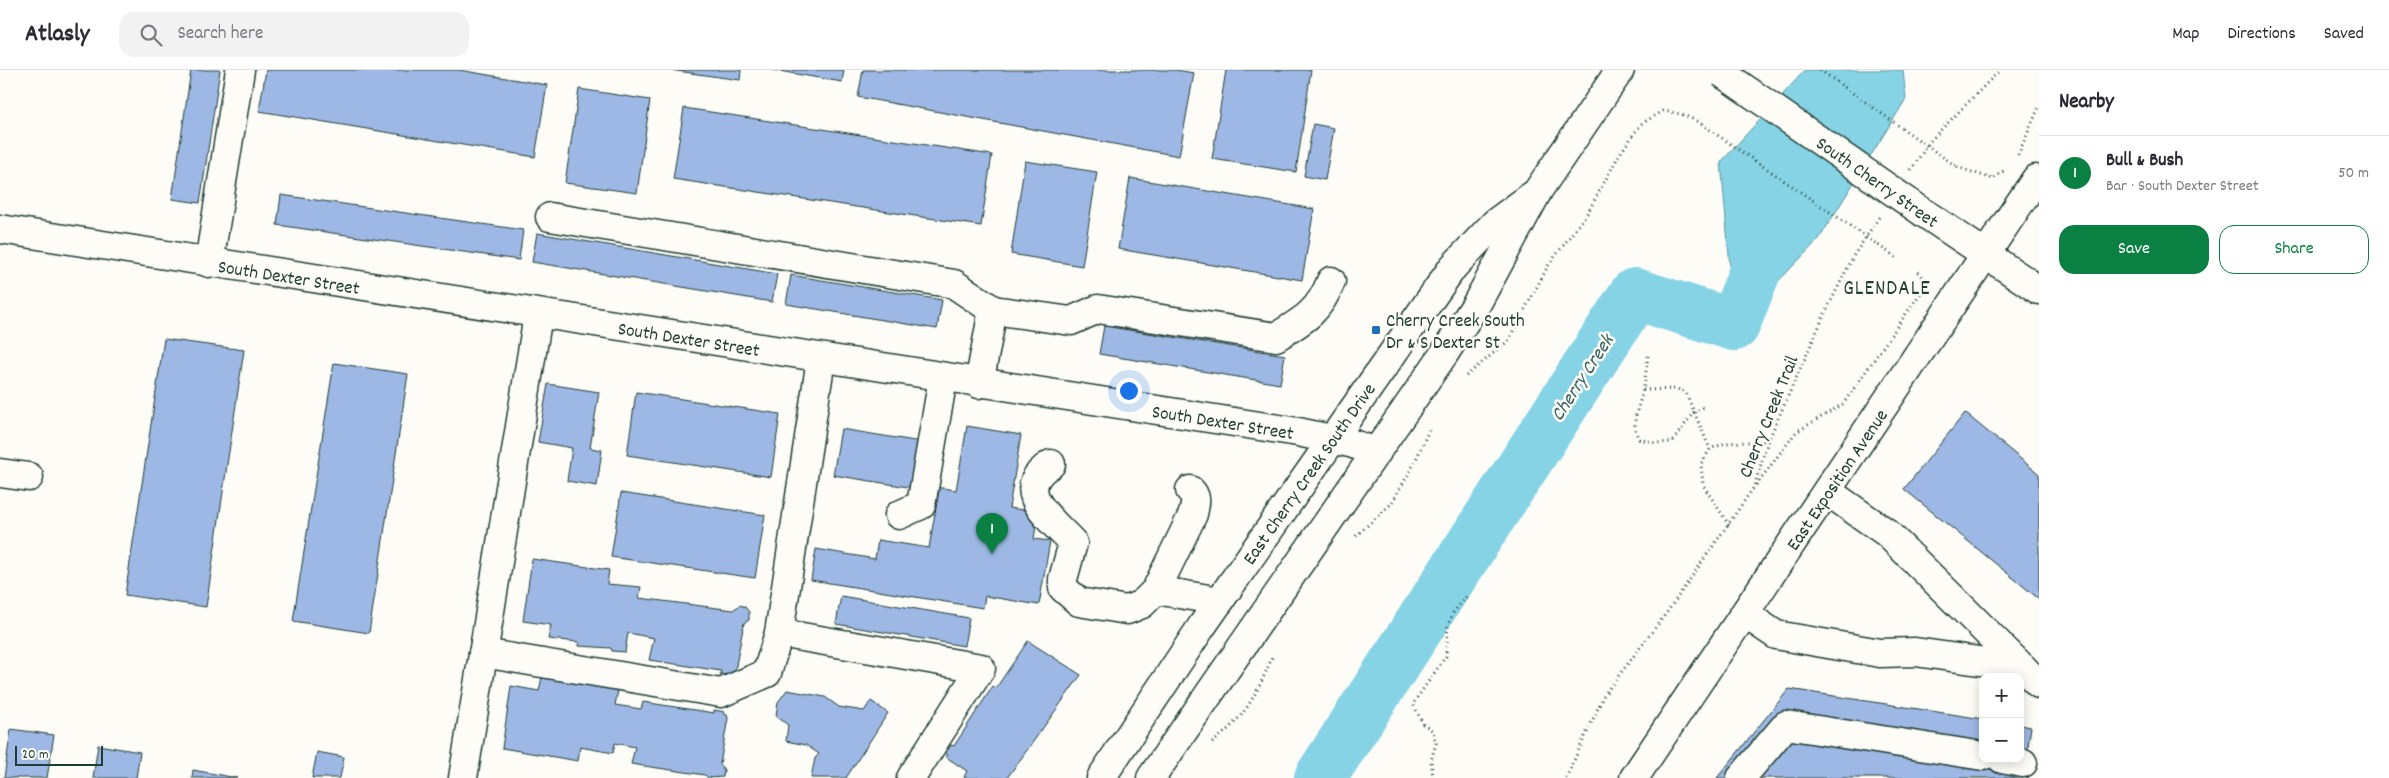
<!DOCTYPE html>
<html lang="en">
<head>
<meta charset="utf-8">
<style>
	:root { --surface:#fff; --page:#f2f2f3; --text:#2b2b33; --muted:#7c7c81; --line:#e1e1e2; --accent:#0b8043 }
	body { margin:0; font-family:Dekko,sans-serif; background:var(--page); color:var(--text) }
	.controls { position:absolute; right:15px; bottom:15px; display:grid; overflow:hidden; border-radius:10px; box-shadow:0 2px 12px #0003 }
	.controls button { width:45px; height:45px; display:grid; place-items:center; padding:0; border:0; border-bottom:1px solid var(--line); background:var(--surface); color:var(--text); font:25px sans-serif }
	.scale { position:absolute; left:15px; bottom:12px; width:88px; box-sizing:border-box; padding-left:5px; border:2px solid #1f3d34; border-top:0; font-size:14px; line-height:18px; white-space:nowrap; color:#1f3d34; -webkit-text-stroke:4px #fdfcf7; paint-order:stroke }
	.you { position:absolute; left:1128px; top:320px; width:18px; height:18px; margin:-12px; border:4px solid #fff; border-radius:50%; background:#1a73e8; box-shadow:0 0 0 8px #1a73e833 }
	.badge { display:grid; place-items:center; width:32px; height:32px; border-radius:50%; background:var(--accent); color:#fff; font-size:16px; font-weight:700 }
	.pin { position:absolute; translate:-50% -41px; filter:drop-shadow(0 1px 2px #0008) }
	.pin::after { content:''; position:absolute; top:26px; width:18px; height:15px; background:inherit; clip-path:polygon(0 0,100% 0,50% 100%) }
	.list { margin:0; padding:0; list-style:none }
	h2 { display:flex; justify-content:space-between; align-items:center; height:65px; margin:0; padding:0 20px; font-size:21px }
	h2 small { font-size:16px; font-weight:400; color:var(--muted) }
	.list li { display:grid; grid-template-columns:32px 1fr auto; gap:15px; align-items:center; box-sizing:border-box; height:75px; padding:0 20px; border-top:1px solid var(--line) }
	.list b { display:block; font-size:19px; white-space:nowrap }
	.list p { margin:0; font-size:16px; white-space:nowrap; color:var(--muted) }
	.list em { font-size:16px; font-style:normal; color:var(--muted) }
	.actions { display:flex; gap:10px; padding:15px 20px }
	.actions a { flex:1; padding:11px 0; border:1px solid var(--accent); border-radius:15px; text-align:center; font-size:18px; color:var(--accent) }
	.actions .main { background:var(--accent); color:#fff }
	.icon { flex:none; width:28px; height:28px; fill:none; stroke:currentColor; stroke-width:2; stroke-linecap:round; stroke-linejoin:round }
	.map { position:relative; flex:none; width:2039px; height:708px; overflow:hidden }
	header { display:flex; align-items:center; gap:30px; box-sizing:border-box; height:70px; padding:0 25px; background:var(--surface); border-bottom:1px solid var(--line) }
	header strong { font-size:24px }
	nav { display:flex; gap:28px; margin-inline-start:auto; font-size:18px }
	.search { width:350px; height:45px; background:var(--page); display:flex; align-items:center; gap:12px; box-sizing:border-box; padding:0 18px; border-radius:15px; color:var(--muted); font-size:19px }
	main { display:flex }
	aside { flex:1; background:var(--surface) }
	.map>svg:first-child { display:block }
	.water { fill:#86d3e5; stroke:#5d979e }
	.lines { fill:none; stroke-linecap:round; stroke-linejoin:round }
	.river { stroke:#86d3e5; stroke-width:52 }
	.building { fill:#9db8e4; stroke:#1f3d34 }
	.minor-casing { stroke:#1f3d34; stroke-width:31 }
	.major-casing { stroke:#1f3d34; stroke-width:31 }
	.path { stroke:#1f3d34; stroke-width:3; stroke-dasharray:1 4; stroke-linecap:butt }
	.minor { stroke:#fdfcf7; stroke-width:28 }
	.major { stroke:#fdfcf7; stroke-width:28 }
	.major-bridge-casing { stroke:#1f3d34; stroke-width:31; stroke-linecap:butt }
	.path-bridge { stroke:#1f3d34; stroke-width:3; stroke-dasharray:1 4; stroke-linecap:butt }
	.major-bridge { stroke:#fdfcf7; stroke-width:28 }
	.poi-dot { fill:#1f6fb2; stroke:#fdfcf7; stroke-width:2 }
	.labels { text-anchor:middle; stroke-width:5; stroke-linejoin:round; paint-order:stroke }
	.street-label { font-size:19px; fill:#1f3d34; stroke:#fdfcf7 }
	.poi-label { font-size:19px; fill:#1f3d34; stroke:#fdfcf7; text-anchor:start }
	.water-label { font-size:20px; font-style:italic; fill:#396260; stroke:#fdfcf7 }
	.quarter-label { font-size:21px; letter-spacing:1px; fill:#1f3d34; stroke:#fdfcf7 }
</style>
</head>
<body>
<header>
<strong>Atlasly</strong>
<div class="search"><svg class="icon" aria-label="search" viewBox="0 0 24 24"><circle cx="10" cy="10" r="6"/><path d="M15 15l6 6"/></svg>Search here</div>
<nav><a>Map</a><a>Directions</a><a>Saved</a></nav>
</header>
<main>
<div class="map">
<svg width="2039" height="708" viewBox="0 0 2039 708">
	<rect width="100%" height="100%" fill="#fdfcf7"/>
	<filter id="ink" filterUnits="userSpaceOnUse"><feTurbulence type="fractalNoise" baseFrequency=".02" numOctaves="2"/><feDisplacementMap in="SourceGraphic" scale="10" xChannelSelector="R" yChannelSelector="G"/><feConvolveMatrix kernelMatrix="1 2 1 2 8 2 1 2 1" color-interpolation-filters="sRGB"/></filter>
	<g filter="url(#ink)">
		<path class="water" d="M1805 0H1903L1906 29 1819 169 1735 256 1721 92Z"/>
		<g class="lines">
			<path class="river" d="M1320 708 1635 224 1734 255 1761 186"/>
		</g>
		<g class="building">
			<path d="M191 0H220L200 133 172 129Z"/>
			<path d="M266 0H459L547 15 535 87 259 41Z"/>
			<path d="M670 0H741L740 10Z"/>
			<path d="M773 0H844L842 12Z"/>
			<path d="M863 0H1176L1194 3 1179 86 858 27Z"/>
			<path d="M1226 0H1311L1296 102 1212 89Z"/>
			<path d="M579 19 650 30 637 123 565 113Z"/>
			<path d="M684 38 992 85 981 156 673 109Z"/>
			<path d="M1313 54 1334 58 1325 110 1304 106Z"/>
			<path d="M1025 91 1097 102 1082 196 1011 184Z"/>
			<path d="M1130 108 1314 139 1302 210 1118 179Z"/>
			<path d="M281 125 523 160 519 190 277 155Z"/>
			<path d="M537 163 777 204 772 232 532 192Z"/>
			<path d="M791 205 942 230 937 259 786 234Z"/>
			<path d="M1104 256 1285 285 1280 314 1099 284Z"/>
			<path d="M164 269 244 280 206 537 125 525Z"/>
			<path d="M334 293 408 304 369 563 293 551Z"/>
			<path d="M548 314 599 322 590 378 602 380 597 416 567 411 572 378 538 372Z"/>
			<path d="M636 322 780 344 771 407 627 385Z"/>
			<path d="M1965 343 2039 404V529L1904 419Z"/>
			<path d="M967 356 1021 365 1009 438 1038 442 1034 469 1050 471 1039 535 985 526 983 538 811 510 816 479 875 489 878 470 929 478 939 420 934 419 935 417 956 420Z"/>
			<path d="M841 359 921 372 914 418 833 405Z"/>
			<path d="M621 423 765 445 755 508 611 487Z"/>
			<path d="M532 489 609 500 607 514 641 517 639 528 733 540 740 535 745 537 749 542V550L744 553 734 606 720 604 721 601 649 590 654 568 628 563 625 582 612 581 611 578 579 576V572L548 569 551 555 523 551Z"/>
			<path d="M841 526 969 548 964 576 836 554Z"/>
			<path d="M1028 571 1081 605 1007 708H965L964 707 967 701 946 687 948 685 945 684 951 675 954 676 993 616 996 618Z"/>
			<path d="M542 607 616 616 615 619 618 620 615 635 641 639 643 632 714 643V640L725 642 724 644 727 645 728 648 720 694 724 700 723 707 708 708 705 705 631 694 635 677 615 673 613 683 580 677 578 691 502 678 511 616 539 621Z"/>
			<path d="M1789 619 1983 649V689H2020V655L2031 657 2023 708H1717Z"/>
			<path d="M787 620 825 627 839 637 864 641 871 631 888 643 846 708H811L815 688 819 684 806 675 786 671 788 655 776 646 778 632Z"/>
			<path d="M11 659 54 665 47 708H4Z"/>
			<path d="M98 675 140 682 136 708H93Z"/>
			<path d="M317 682 344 687 340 708H312Z"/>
			<path d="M193 700 237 708H192Z"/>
		</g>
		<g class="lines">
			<g class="minor-casing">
				<g id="minor">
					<path d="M550 147 954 214 993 240"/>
					<path d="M0 159 1298 362 1350 373 1377 382"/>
					<path d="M209 193 240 0"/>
					<path d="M821 289 779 563 981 598 911 708"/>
					<path d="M979 314 993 240 1071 251 1098 239 1276 267C1304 250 1319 242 1331 211"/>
					<path d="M1051 394C1009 420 1052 450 1073 473L1063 509V518L1079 532 1127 540 1142 534 1156 520 1193 444C1195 434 1198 427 1190 420"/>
					<path d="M0 403 29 407"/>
					<path d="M1827 421 1887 463 2039 614"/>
					<path d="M899 445 921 435 943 308"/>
					<path d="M1156 520 1220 531"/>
					<path d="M1745 544 1776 565 1880 583 1915 582 2022 597"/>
					<path d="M483 583 721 623 767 603 779 563"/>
					<path d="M2002 689 2023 693"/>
					<path d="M463 708 538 245"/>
					<path d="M1634 708 2036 109"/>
					<path d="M1741 708 1786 655 1983 686"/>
				</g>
			</g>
			<g class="major-casing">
				<g id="major">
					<path d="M1924 143 2039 220"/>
					<path d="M1101 708 1202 556 1453 197 1495 153 1533 125"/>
					<path d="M1151 708 1444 284 1477 233 1539 119 1620 0"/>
				</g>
			</g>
			<g class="path">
				<path d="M2018 85 2039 37"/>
				<path d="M1957 97 1993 109 2006 99"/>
				<path d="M1911 100 1931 70 2000 0"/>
				<path d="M1648 286C1646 297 1646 308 1643 319 1640 337 1629 351 1639 369L1656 373 1672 372 1694 342 1706 336"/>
				<path d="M1466 306 1508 271 1548 196 1588 142 1619 85 1641 54 1663 41 1681 44 1697 51"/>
				<path d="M1643 320 1677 319 1686 323 1710 379"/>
				<path d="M1756 415 1796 362 1843 334 1922 221 1925 209 1917 201"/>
				<path d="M1729 455 1703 415 1701 394 1710 379 1725 373 1768 371"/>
				<path d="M1356 466 1391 434 1414 394 1429 360"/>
				<path d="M1212 673C1246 646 1256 626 1272 587"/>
				<path d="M1433 708 1431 691 1436 673 1433 661 1423 654 1413 634 1446 586 1448 555 1453 543 1468 524"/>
				<path d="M1566 708 1604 625 1668 541 1754 417 1768 371 1826 241 1854 185 1880 146"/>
			</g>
			<use href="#minor" class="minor"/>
			<use href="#major" class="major"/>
			<g class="major-bridge-casing">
				<path id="major-bridge" d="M1722 3 1924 143"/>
			</g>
			<g class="path-bridge">
				<path d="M1820 0 1957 97"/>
				<path d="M1697 51 1897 188"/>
			</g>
			<use href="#major-bridge" class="major-bridge"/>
		</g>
	</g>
	<rect class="poi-dot" x="1371" y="255" width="10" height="10" rx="2.5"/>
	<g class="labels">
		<g class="street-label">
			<text transform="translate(1878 111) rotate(35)" y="7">South Cherry Street</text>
			<text transform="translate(289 206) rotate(9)" y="7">South Dexter Street</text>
			<text transform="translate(689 268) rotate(9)" y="7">South Dexter Street</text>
			<text transform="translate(1767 346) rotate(-68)" y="7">Cherry Creek Trail</text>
			<text transform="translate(1223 351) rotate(9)" y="7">South Dexter Street</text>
			<text transform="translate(1308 403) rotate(-55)" y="7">East Cherry Creek South Drive</text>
			<text transform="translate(1836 409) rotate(-56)" y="7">East Exposition Avenue</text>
		</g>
		<g class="poi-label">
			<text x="1386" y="256">Cherry Creek South<tspan x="1386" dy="22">Dr &amp; S Dexter St</tspan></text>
		</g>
		<g class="water-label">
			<text transform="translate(1581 307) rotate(-57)" y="7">Cherry Creek</text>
		</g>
		<g class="quarter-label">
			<text x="1887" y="224">GLENDALE</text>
		</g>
	</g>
</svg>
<div class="controls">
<button>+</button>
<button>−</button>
</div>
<div class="scale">20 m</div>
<div class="you"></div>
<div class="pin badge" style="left:992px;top:484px">1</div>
</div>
<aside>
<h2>Nearby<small></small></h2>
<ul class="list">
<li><span class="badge">1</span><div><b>Bull &amp; Bush</b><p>Bar · South Dexter Street</p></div><em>50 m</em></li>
</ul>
<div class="actions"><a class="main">Save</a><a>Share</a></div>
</aside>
</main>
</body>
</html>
